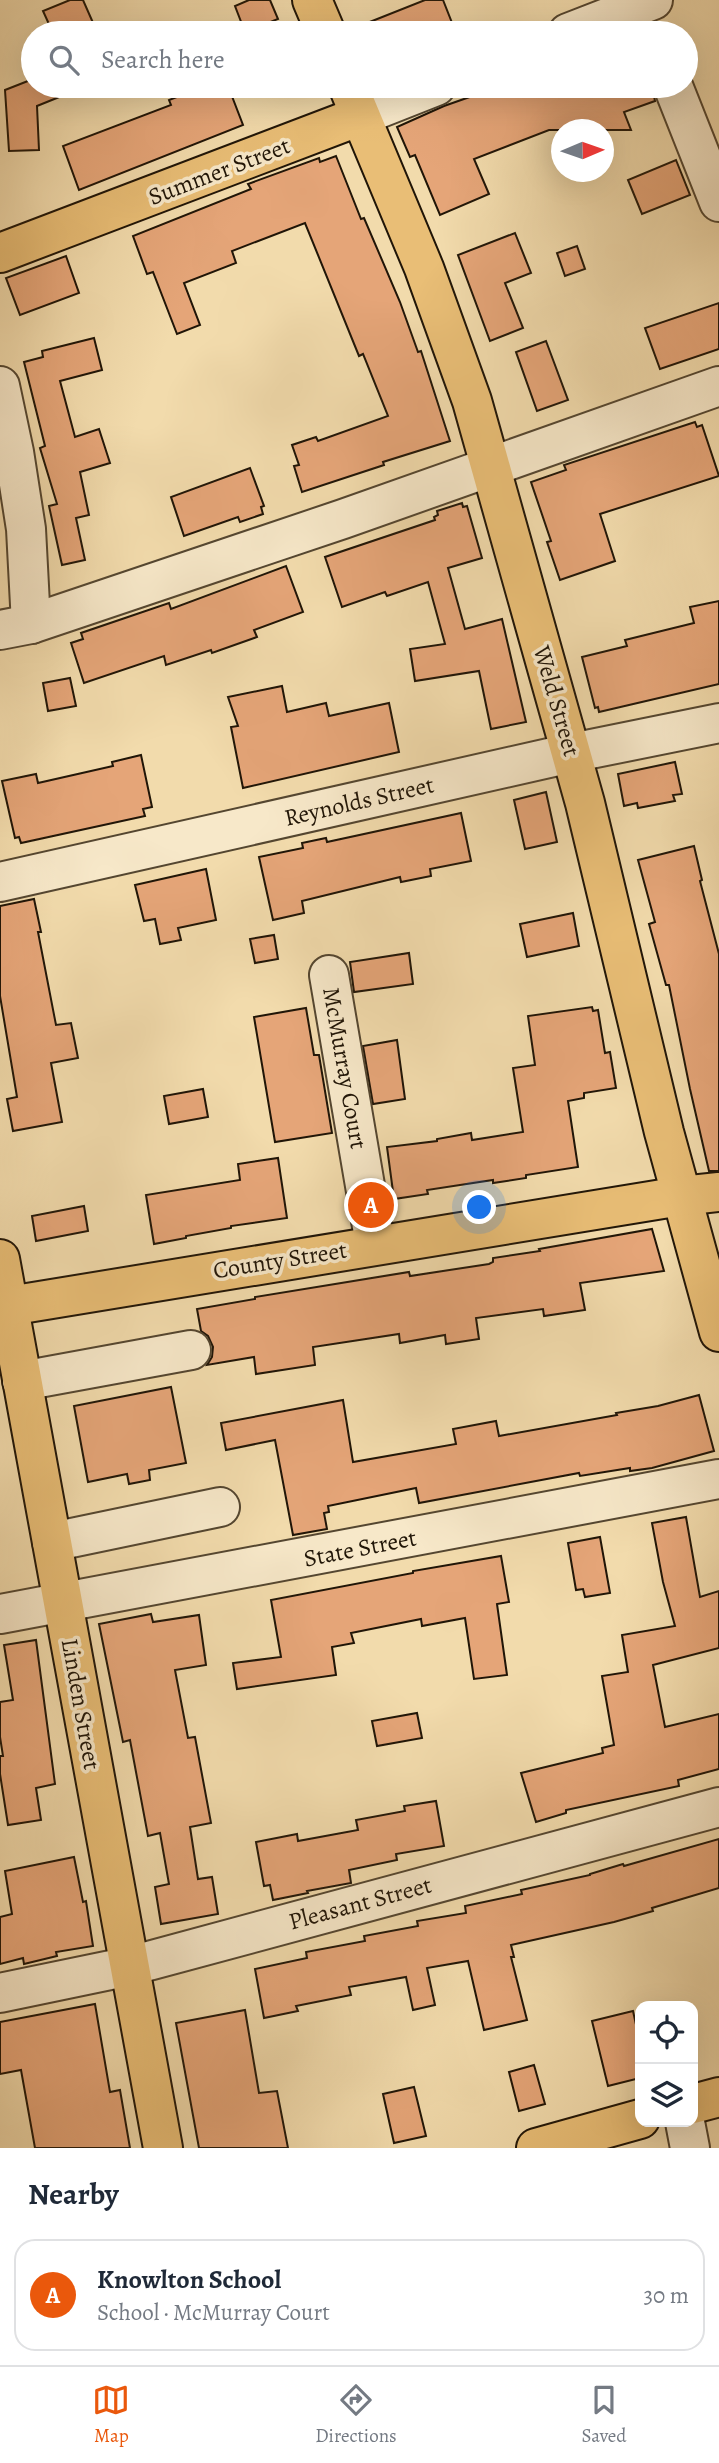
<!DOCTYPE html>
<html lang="en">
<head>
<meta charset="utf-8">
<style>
	:root { --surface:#fff; --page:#f2f2f3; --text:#1f2937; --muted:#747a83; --line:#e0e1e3; --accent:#ea580c }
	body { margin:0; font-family:Alegreya,serif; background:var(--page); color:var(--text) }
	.controls { position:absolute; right:21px; bottom:21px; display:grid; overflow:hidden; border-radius:14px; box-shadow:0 7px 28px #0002 }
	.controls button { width:63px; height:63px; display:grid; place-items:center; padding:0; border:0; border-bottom:2px solid var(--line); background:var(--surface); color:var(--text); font:35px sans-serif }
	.compass { position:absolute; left:551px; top:119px; width:63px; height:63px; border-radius:50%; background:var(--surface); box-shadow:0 7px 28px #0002; rotate:88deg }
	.you { position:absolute; left:480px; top:1208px; width:24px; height:24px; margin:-18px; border:5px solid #fff; border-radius:50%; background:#1a73e8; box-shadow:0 0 0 10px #1a73e833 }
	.badge { display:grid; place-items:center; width:46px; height:46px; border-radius:50%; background:var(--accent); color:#fff; font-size:23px; font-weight:700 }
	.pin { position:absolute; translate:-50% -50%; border:4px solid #fff; box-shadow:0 2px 7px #0006 }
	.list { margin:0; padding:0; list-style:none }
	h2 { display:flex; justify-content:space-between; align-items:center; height:91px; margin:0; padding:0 28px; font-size:30px }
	h2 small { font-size:23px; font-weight:400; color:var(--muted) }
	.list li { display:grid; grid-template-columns:46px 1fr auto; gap:21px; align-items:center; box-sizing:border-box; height:112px; margin:0 14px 14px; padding:0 14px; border:2px solid var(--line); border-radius:21px }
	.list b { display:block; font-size:26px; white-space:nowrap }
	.list p { margin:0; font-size:23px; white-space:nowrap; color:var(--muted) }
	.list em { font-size:23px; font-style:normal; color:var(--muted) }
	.icon { flex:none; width:38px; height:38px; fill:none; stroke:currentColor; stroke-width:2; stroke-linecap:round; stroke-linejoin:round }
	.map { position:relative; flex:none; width:719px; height:2148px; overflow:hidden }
	.search { position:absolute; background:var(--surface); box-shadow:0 7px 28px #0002; left:21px; right:21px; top:21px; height:77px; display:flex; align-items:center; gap:18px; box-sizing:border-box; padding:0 24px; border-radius:38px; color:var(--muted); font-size:26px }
	.sheet { height:217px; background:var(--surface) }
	nav { display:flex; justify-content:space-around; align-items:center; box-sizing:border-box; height:98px; border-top:2px solid var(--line); background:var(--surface); font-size:19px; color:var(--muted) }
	nav a { display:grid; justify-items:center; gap:4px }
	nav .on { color:var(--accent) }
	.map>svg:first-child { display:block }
	.building { fill:#e5a578; stroke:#201507; stroke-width:2 }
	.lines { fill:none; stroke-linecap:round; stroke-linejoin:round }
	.minor-casing { stroke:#544630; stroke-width:42 }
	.major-casing { stroke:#201507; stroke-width:42 }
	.minor { stroke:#f7e8c9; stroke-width:38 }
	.major { stroke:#e9be76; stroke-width:38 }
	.labels { text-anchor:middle; stroke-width:7; stroke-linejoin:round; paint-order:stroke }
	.street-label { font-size:24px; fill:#201507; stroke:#f7e8c9 }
</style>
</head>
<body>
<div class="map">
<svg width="719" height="2148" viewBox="0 0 719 2148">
	<rect width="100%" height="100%" fill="#f2dbac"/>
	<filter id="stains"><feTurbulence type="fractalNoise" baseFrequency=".00286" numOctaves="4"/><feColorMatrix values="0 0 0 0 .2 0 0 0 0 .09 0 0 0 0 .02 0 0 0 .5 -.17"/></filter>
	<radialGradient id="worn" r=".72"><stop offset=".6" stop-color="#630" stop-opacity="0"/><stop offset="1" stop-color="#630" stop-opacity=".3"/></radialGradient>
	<g class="building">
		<path d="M70 0H83L94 25 75 33H53L43 11Z"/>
		<path d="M249 0H270L278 19 245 32 235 6Z"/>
		<path d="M425 0H443L456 33H347V31Z"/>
		<path d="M33 79V86L84 87 37 106 39 150 9 151 5 90Z"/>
		<path d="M205 86H228L243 125 79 190 63 146 171 105 169 100Z"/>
		<path d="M501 86H652L655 101 624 112 631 130H549L474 159 489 194 440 215 415 155 410 157 397 127 444 106Z"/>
		<path d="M336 156 361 219 364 218 400 302 418 352 421 351 450 441 383 462 384 465 302 492 294 466 299 465 292 445 316 437 318 441 388 416 363 354 359 356 305 223 232 251 236 263 184 283 200 325 177 334 153 272 147 274 133 236 251 189 248 184 319 158 320 162Z"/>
		<path d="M676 160 690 195 642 214 628 180Z"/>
		<path d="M515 233 531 273 505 283 523 328 490 341 458 255Z"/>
		<path d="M577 246 585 269 565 276 557 253Z"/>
		<path d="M66 256 79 293 20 315 6 278Z"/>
		<path d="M719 303V349L660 369 645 328Z"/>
		<path d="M94 338 102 370 60 381 75 437 99 429 110 463 80 472 89 515 76 518 85 560 62 565 49 506 57 504 40 448 45 446 24 362 43 357 42 351Z"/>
		<path d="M546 341 568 400 537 411 516 352Z"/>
		<path d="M695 422 697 427 702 425 719 476 600 514 615 561 560 580 547 542 551 541 531 482 566 470 564 465Z"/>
		<path d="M250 468 264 506 261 507 263 514 240 522 238 517 184 536 171 497Z"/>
		<path d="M462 503 463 507 467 506 482 558 448 568 465 629 502 619 526 722 491 729 479 671 415 681 410 649 445 644 428 582 387 596 385 592 342 607 325 557 435 520 434 517 438 515 437 511Z"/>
		<path d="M286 566 303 612 254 630 257 637 212 653 211 650 166 665 164 656 84 683 71 643 83 639 81 633 169 603 171 609Z"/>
		<path d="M719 601V684L599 712 598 707 595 708 582 657 627 646 625 640 694 623 690 607Z"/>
		<path d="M70 678 76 706 48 711 43 683Z"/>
		<path d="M282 686 287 712 326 703 329 716 389 703 399 752 243 788 231 727 238 726 228 697Z"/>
		<path d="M141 755 152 807 143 809 145 816 21 843 19 837 15 838 2 781 36 774 38 783 113 766 112 762Z"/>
		<path d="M675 762 682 794 673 795 675 801 638 808 637 803 624 806 618 774Z"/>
		<path d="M546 792 557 842 525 849 514 800Z"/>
		<path d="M461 813 471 861 430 869 431 876 401 882 400 877 302 901 304 913 273 920 259 857 303 848 302 843 326 838 327 842Z"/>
		<path d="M694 846 702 880 700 881 719 954V1171H709L690 1089 669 985H666L649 924 655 922 638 860Z"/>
		<path d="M206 869 216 920 178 928 181 940 160 944 155 919 144 921 135 885Z"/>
		<path d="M34 899 41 932H38L56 1025 71 1023 78 1058 51 1063 62 1122 13 1131 7 1099 17 1097 0 996V906Z"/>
		<path d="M573 913 579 946 527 957 520 924Z"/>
		<path d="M274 935 278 959 255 963 250 939Z"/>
		<path d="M409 953 413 984 354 992 350 962Z"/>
		<path d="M592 1007 593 1011 598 1010 605 1053 610 1052 616 1088 584 1093V1098L568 1101 578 1167 526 1175V1178L493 1183V1180L427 1190 428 1194 394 1199 387 1147 437 1141V1139L471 1133 472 1140 523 1132 513 1068 535 1065 528 1016Z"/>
		<path d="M306 1008 314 1055H319L332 1133 275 1142 254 1017Z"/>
		<path d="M397 1040 405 1099 373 1104 363 1046Z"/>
		<path d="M203 1089 208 1117 169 1124 164 1096Z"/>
		<path d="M278 1158 287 1218 231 1226V1228L186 1236V1238L154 1244 146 1195 240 1180 238 1164Z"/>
		<path d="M84 1206 88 1231 36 1241 32 1216Z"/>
		<path d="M652 1229 664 1271 580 1283 585 1310 544 1316 543 1309 476 1318 479 1339 446 1344 445 1335 400 1343 399 1334 313 1347 315 1365 256 1374 254 1357 207 1365 212 1357 213 1347 208 1336 201 1331 197 1309 255 1299V1297L409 1272 410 1276 489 1264 493 1262V1258L540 1251 539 1249Z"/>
		<path d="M171 1387 186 1463 149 1470 150 1480 129 1484 127 1474 88 1482 74 1406Z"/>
		<path d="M699 1395 714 1451 652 1468 630 1471V1468L580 1476 579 1473 419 1503 416 1488 328 1506 329 1512 324 1513 327 1529 293 1535 275 1440 226 1450 221 1423 343 1400 353 1462 456 1444 453 1429 496 1421 499 1436 617 1415 616 1413 658 1406Z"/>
		<path d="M686 1517 700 1597 719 1591V1648L653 1665 665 1727 719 1714V1769L678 1780 679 1786 566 1810V1813L536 1822 521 1773 603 1753 602 1748 614 1745 602 1676 628 1672 622 1635 675 1626 663 1582 652 1523Z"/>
		<path d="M600 1537 610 1593 585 1597 583 1589 576 1590 568 1543Z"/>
		<path d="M501 1556 509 1602 497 1604 507 1675 474 1679 465 1618 422 1626 421 1619 351 1633 354 1643 332 1647 336 1675 237 1689 233 1663 281 1657 271 1600 413 1573V1571Z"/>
		<path d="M151 1614 153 1622 199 1615 206 1665 175 1670 188 1738 195 1737 211 1823 190 1827 198 1879 212 1877 218 1914 161 1924 155 1887 169 1884 160 1833 148 1836 130 1740 123 1742 99 1624Z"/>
		<path d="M36 1640 55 1784 36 1788 41 1820 8 1825 0 1774V1756H3L0 1737V1702L13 1700 4 1645Z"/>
		<path d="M417 1713 422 1738 377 1746 372 1721Z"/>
		<path d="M436 1801 444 1846 396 1854 397 1860 349 1870 351 1883 307 1891 308 1893 273 1900 270 1885 264 1886 256 1842 297 1834 298 1841 358 1830 356 1820 405 1811 404 1806Z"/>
		<path d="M719 1839V1888L652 1908 653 1911 614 1922 511 1945 514 1957H511L527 2020 484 2030 468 1961 427 1968 435 2005 413 2010 406 1977 349 1987 351 1995 296 2006 298 2011 264 2018 255 1969 307 1958 306 1952 365 1941 364 1936 418 1926 417 1921 466 1913 465 1906 522 1894 521 1890 590 1875V1874L623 1864 624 1866Z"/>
		<path d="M74 1857 83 1902 86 1901 93 1946 56 1952 57 1956 24 1964 23 1958 0 1964V1917L12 1914 5 1871Z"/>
		<path d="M95 2004 110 2092 120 2090 130 2148H35L21 2070 0 2074V2022Z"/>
		<path d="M245 2010 259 2093 277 2091 288 2148H199L176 2023Z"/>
		<path d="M633 2011 640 2043V2078L608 2086 592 2021Z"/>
		<path d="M534 2065 545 2104 519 2111 509 2072Z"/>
		<path d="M414 2087 426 2136 394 2143 383 2094Z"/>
	</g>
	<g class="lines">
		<g class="minor-casing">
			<g id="minor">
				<path d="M568 33 653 0"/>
				<path d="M673 86 719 202"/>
				<path d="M360 116 436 86"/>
				<path d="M0 386 14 452 26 529 31 624"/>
				<path d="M0 630 31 624 343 519 719 386"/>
				<path d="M0 882 571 753 719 723"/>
				<path d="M329 975 375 1244"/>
				<path d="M22 1381 191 1350"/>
				<path d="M52 1542 220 1507"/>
				<path d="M0 1614 719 1479"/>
				<path d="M0 1993 130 1966 719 1807"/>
				<path d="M685 2122 690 2148"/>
			</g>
		</g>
		<g class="major-casing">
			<g id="major">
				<path d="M312 0 326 33"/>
				<path d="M348 86 424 268 472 401 585 803 664 1132 719 1332"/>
				<path d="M0 253 360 116"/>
				<path d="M0 1259 163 2148"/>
				<path d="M9 1306 681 1196 719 1192"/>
				<path d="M693 2104 719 2097"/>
				<path d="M536 2148 640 2119"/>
			</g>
		</g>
		<use href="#minor" class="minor"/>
		<use href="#major" class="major"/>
	</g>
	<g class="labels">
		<g class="street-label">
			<text transform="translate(219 171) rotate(-21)" y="8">Summer Street</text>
			<text transform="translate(557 701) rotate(74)" y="8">Weld Street</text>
			<text transform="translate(359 801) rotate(-13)" y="8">Reynolds Street</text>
			<text transform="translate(345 1068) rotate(80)" y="8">McMurray Court</text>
			<text transform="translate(280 1260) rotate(-9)" y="8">County Street</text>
			<text transform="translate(360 1548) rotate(-11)" y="8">State Street</text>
			<text transform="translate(81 1704) rotate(80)" y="8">Linden Street</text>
			<text transform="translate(360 1903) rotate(-15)" y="8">Pleasant Street</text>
		</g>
	</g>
	<rect width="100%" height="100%" filter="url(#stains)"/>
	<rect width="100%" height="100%" fill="url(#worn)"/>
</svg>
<div class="controls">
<button><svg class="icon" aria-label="locate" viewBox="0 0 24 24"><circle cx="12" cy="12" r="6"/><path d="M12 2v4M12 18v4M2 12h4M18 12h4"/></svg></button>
<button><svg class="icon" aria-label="layers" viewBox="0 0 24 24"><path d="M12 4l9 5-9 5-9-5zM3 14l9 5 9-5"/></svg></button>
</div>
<svg class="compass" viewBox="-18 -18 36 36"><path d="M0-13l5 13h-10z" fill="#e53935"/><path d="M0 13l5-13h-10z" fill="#747a83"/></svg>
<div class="you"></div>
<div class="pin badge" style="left:371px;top:1205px">A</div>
<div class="search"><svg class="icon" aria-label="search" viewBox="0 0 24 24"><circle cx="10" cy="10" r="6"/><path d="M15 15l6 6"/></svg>Search here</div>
</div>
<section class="sheet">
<h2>Nearby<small></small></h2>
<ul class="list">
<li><span class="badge">A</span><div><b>Knowlton School</b><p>School · McMurray Court</p></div><em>30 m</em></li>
</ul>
</section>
<nav>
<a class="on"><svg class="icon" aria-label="map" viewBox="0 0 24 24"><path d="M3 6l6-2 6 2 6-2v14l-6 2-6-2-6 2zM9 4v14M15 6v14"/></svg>Map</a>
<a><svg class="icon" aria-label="directions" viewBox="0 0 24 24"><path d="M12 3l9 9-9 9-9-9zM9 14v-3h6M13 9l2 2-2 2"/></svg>Directions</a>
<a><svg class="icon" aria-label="saved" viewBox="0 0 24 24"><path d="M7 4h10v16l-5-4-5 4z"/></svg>Saved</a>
</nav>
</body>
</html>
